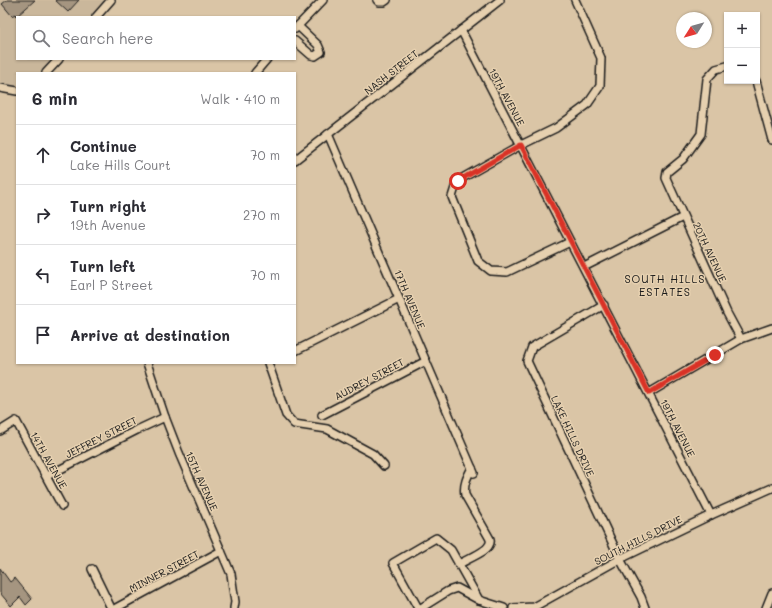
<!DOCTYPE html>
<html lang="en">
<head>
<meta charset="utf-8">
<style>
	:root { --surface:#fff; --page:#f2f2f3; --text:#2b2b33; --muted:#7c7c81; --line:#e1e1e2 }
	body { margin:0; font-family:Mali,sans-serif; background:var(--page); color:var(--text) }
	.controls { position:absolute; right:12px; top:12px; display:grid; overflow:hidden; border-radius:0px; box-shadow:0 1px 3px #0004 }
	.controls button { width:36px; height:36px; display:grid; place-items:center; padding:0; border:0; border-bottom:1px solid var(--line); background:var(--surface); color:var(--text); font:20px sans-serif }
	.compass { position:absolute; left:676px; top:12px; width:36px; height:36px; border-radius:50%; background:var(--surface); box-shadow:0 1px 3px #0004; rotate:233deg }
	.stop { position:absolute; width:12px; height:12px; margin:-9px; border:3px solid #d93025; border-radius:50%; background:#fff }
	.stop.end { background:#d93025; border-color:#fff; box-shadow:0 1px 4px #0008 }
	.list { margin:0; padding:0; list-style:none }
	h2 { display:flex; justify-content:space-between; align-items:center; height:52px; margin:0; padding:0 16px; font-size:17px }
	h2 small { font-size:13px; font-weight:400; color:var(--muted) }
	.list li { display:grid; grid-template-columns:26px 1fr auto; gap:12px; align-items:center; box-sizing:border-box; height:60px; padding:0 16px; border-top:1px solid var(--line) }
	.list b { display:block; font-size:15px; white-space:nowrap }
	.list p { margin:0; font-size:13px; white-space:nowrap; color:var(--muted) }
	.list em { font-size:13px; font-style:normal; color:var(--muted) }
	.icon { flex:none; width:22px; height:22px; fill:none; stroke:currentColor; stroke-width:2; stroke-linecap:round; stroke-linejoin:round }
	.map { position:relative; flex:none; width:772px; height:608px; overflow:hidden }
	.search { position:absolute; background:var(--surface); box-shadow:0 1px 3px #0004; left:16px; top:16px; width:280px; height:44px; display:flex; align-items:center; gap:10px; box-sizing:border-box; padding:0 14px; border-radius:0px; color:var(--muted); font-size:15px }
	.panel { position:absolute; background:var(--surface); box-shadow:0 1px 3px #0004; left:16px; top:72px; width:280px; height:292px; border-radius:0px }
	.map>svg:first-child { display:block }
	.built { fill:#cab79b }
	.building { fill:#a59580; stroke:#1c1c1c }
	.lines { fill:none; stroke-linecap:round; stroke-linejoin:round }
	.minor-casing { stroke:#1c1c1c; stroke-width:10 }
	.minor { stroke:#e6d0af; stroke-width:7 }
	.route { stroke:#d93025; stroke-width:5 }
	.labels { text-anchor:middle; stroke-width:3; stroke-linejoin:round; paint-order:stroke }
	.street-label { font-size:10px; fill:#1c1c1c; stroke:#e6d0af }
	.neighbourhood-label { font-size:11px; letter-spacing:1px; fill:#1c1c1c; stroke:#e6d0af }
</style>
</head>
<body>
<div class="map">
<svg width="772" height="608" viewBox="0 0 772 608">
	<rect width="100%" height="100%" fill="#dac5a6"/>
	<filter id="ink" filterUnits="userSpaceOnUse"><feTurbulence type="fractalNoise" baseFrequency=".025" numOctaves="2"/><feDisplacementMap in="SourceGraphic" scale="8" xChannelSelector="R" yChannelSelector="G"/><feConvolveMatrix kernelMatrix="1 2 1 2 8 2 1 2 1" color-interpolation-filters="sRGB"/></filter>
	<g filter="url(#ink)">
		<path class="built" d="M0 0H111L96 17H17V59H59L46 73H17V91L0 88Z"/>
		<g class="building">
			<path d="M7 0H35L17 16 15 14 12 16 2 4Z"/>
			<path d="M55 0H79L68 12Z"/>
			<path d="M0 568 10 582 15 578 32 599 26 605 20 597 11 606 0 593Z"/>
		</g>
		<g class="lines">
			<g class="minor-casing">
				<g id="minor">
					<path d="M377 0 379 2H384L387 0"/>
					<path d="M96 17 111 0"/>
					<path d="M295 29 323 0"/>
					<path d="M461 30 711 515"/>
					<path d="M295 41 311 55 315 56 321 52 318 45 298 26"/>
					<path d="M727 66 716 69 707 79 701 134 683 159 667 172 666 178 727 313 741 339"/>
					<path d="M46 73 59 59"/>
					<path d="M255 73 267 59"/>
					<path d="M756 81 772 140"/>
					<path d="M0 88 17 91"/>
					<path d="M328 134 474 473"/>
					<path d="M295 160 500 0"/>
					<path d="M570 242 507 272 491 271 478 261 452 197 457 181 521 145 556 128 587 105 600 86 601 58 575 0"/>
					<path d="M584 267 683 217"/>
					<path d="M604 305 532 347 527 361 620 559 641 597 645 608"/>
					<path d="M295 351 399 299"/>
					<path d="M147 363 165 417 179 453 231 574 235 602 234 608"/>
					<path d="M268 363 286 415 294 424 327 429 373 454 384 466"/>
					<path d="M649 393 741 339 772 328"/>
					<path d="M322 415 426 361"/>
					<path d="M0 431 16 421 62 506"/>
					<path d="M47 476 137 430 165 417"/>
					<path d="M459 564C466 560 486 552 489 545 491 542 490 542 490 539L465 495C463 485 467 477 472 468"/>
					<path d="M92 569 111 608"/>
					<path d="M116 608 221 551"/>
					<path d="M418 608 393 563 436 538 451 550 479 600 504 608"/>
					<path d="M421 608 448 591 457 588 479 600"/>
					<path d="M513 608 534 607 620 559 711 515 772 488"/>
					<path d="M766 608 772 593"/>
				</g>
			</g>
			<use href="#minor" class="minor"/>
		</g>
	</g>
	<g class="lines" filter="url(#ink)">
		<path class="route" d="M458 181 521 145 649 393 715 355"/>
	</g>
	<g class="labels">
		<g class="street-label">
			<text transform="translate(391 72) rotate(-38)" y="4">NASH STREET</text>
			<text transform="translate(507 97) rotate(62)" y="4">19TH AVENUE</text>
			<text transform="translate(710 252) rotate(65)" y="4">20TH AVENUE</text>
			<text transform="translate(410 299) rotate(67)" y="4">17TH AVENUE</text>
			<text transform="translate(369 379) rotate(-28)" y="4">AUDREY STREET</text>
			<text transform="translate(678 428) rotate(63)" y="4">19TH AVENUE</text>
			<text transform="translate(573 436) rotate(65)" y="4">LAKE HILLS DRIVE</text>
			<text transform="translate(101 437) rotate(-27)" y="4">JEFFREY STREET</text>
			<text transform="translate(49 460) rotate(61)" y="4">14TH AVENUE</text>
			<text transform="translate(202 481) rotate(66)" y="4">15TH AVENUE</text>
			<text transform="translate(638 540) rotate(-27)" y="4">SOUTH HILLS DRIVE</text>
			<text transform="translate(164 571) rotate(-28)" y="4">MINNER STREET</text>
		</g>
		<g class="neighbourhood-label">
			<text x="665" y="283">SOUTH HILLS<tspan x="665" dy="13">ESTATES</tspan></text>
		</g>
	</g>
</svg>
<div class="controls">
<button>+</button>
<button>−</button>
</div>
<svg class="compass" viewBox="-18 -18 36 36"><path d="M0-13l5 13h-10z" fill="#e53935"/><path d="M0 13l5-13h-10z" fill="#7c7c81"/></svg>
<div class="stop" style="left:458px;top:181px"></div>
<div class="stop end" style="left:715px;top:355px"></div>
<div class="search"><svg class="icon" aria-label="search" viewBox="0 0 24 24"><circle cx="10" cy="10" r="6"/><path d="M15 15l6 6"/></svg>Search here</div>
<section class="panel">
<h2>6 min<small>Walk · 410 m</small></h2>
<ul class="list">
<li><svg class="icon" aria-label="ahead" viewBox="0 0 24 24"><path d="M12 20V5M6 11l6-6 6 6"/></svg><div><b>Continue</b><p>Lake Hills Court</p></div><em>70 m</em></li>
<li><svg class="icon" aria-label="right" viewBox="0 0 24 24"><path d="M7 20v-9h11M14 6l5 5-5 5"/></svg><div><b>Turn right</b><p>19th Avenue</p></div><em>270 m</em></li>
<li><svg class="icon" aria-label="left" viewBox="0 0 24 24"><path d="M17 20v-9H6M10 6l-5 5 5 5"/></svg><div><b>Turn left</b><p>Earl P Street</p></div><em>70 m</em></li>
<li><svg class="icon" aria-label="arrive" viewBox="0 0 24 24"><path d="M6 21V4h12l-3 4 3 4H6"/></svg><div><b>Arrive at destination</b></div></li>
</ul>
</section>
</div>
</body>
</html>
